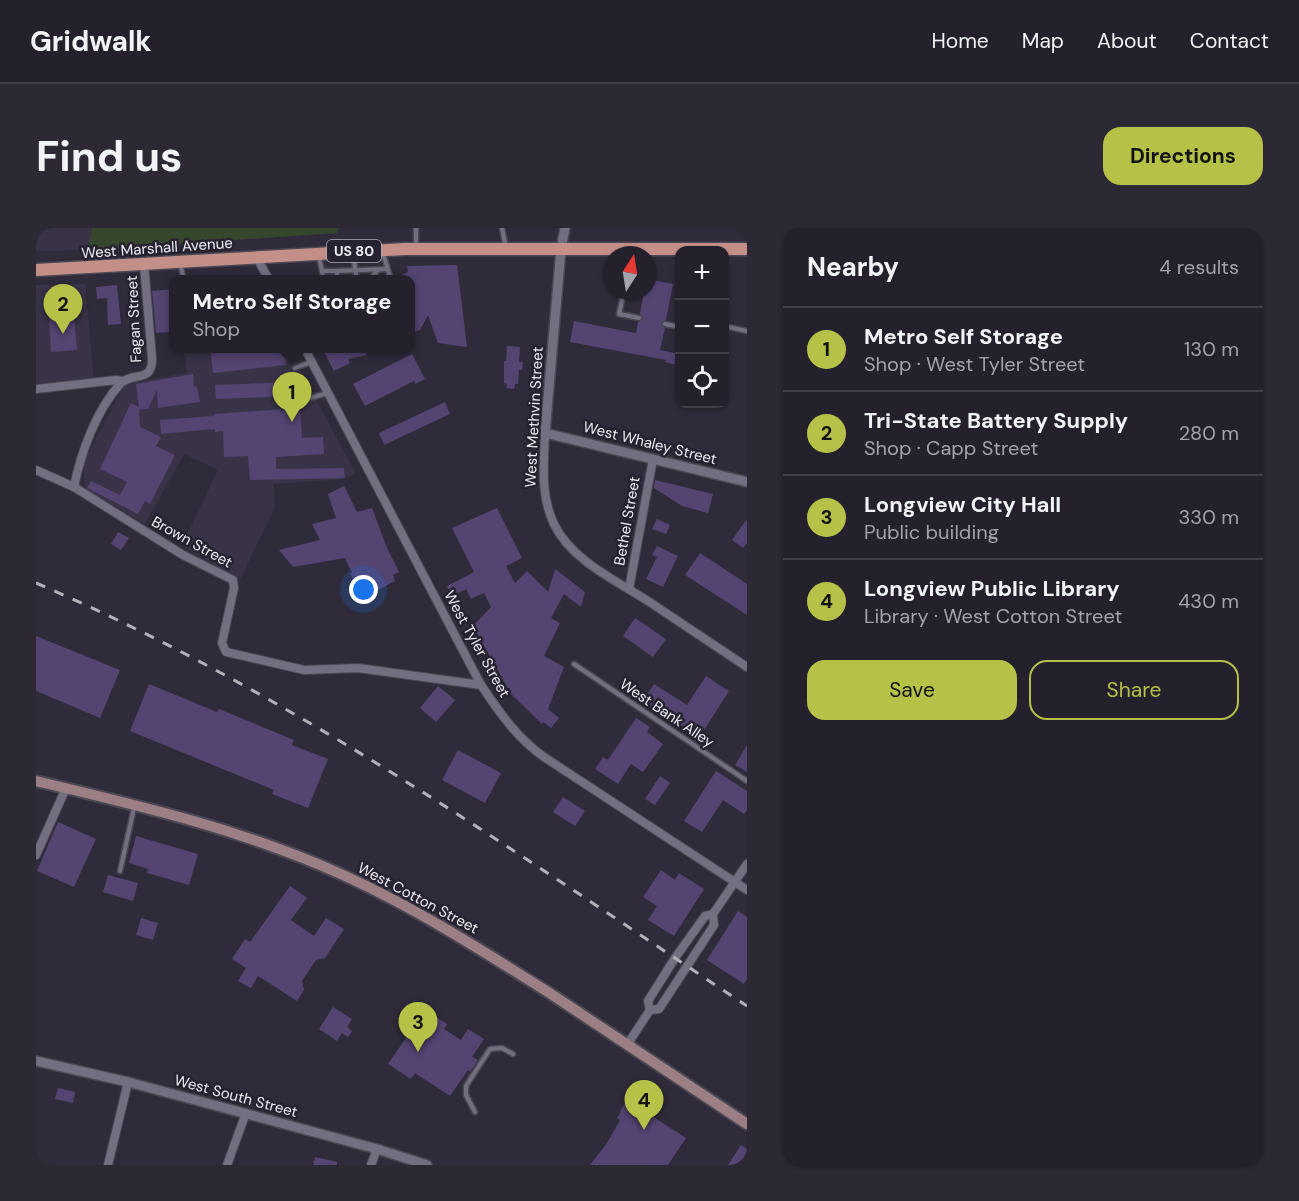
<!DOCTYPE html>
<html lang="en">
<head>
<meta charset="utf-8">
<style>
	:root { --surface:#24202c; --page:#2c2834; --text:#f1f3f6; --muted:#a3a3a9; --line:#413e48; --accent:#b6c148 }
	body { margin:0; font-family:"DM Sans",sans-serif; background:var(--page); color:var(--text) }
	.controls { position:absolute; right:18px; top:18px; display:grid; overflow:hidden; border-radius:12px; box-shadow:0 2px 4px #0004 }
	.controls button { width:54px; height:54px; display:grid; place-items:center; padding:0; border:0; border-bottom:2px solid var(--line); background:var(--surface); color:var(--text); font:30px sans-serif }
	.compass { position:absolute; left:567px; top:18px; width:54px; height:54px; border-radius:50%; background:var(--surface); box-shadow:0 2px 4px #0004; rotate:12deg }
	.you { position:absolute; left:328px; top:362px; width:21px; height:21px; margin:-15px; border:4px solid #fff; border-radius:50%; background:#1a73e8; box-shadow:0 0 0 9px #1a73e833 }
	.badge { display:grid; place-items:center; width:39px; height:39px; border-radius:50%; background:var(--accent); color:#111; font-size:20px; font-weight:700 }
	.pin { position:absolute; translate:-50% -50px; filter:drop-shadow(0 2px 3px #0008) }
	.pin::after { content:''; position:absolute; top:32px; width:21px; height:18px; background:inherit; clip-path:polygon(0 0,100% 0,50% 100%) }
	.popup { position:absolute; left:133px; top:47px; width:246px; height:78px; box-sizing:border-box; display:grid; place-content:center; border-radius:12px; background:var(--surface); filter:drop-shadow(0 2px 4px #0005); font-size:20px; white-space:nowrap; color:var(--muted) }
	.popup b { font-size:22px; color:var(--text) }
	.popup::after { content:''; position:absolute; left:50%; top:100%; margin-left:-12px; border:12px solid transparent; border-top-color:var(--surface) }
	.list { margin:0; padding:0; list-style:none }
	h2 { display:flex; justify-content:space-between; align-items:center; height:78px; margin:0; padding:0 24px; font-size:26px }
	h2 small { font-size:20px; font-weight:400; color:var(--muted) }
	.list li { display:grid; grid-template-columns:39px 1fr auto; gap:18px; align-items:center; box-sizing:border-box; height:84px; padding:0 24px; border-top:2px solid var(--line) }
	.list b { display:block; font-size:22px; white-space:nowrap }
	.list p { margin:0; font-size:20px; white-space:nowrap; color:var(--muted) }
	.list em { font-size:20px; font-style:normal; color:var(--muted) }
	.actions { display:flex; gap:12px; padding:18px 24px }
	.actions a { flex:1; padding:14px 0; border:2px solid var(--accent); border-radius:18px; text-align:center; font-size:21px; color:var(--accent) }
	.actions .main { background:var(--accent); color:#111 }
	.icon { flex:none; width:33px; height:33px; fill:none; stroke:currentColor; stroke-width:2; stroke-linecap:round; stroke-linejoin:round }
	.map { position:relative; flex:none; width:711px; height:937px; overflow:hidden; border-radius:18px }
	header { display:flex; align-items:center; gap:36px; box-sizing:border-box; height:84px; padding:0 30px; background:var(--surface); border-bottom:2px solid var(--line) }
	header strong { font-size:28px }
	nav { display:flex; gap:33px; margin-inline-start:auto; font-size:21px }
	.intro { display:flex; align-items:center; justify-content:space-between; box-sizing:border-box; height:144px; padding:0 36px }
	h1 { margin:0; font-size:42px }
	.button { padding:15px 27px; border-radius:18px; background:var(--accent); color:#111; font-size:21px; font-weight:700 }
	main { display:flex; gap:36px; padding:0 36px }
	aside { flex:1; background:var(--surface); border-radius:18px; box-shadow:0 2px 4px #0004 }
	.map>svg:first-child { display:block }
	.built { fill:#3a3348 }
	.green { fill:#37472e }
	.building { fill:#544472 }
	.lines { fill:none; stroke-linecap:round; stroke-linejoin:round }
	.service-casing { stroke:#4b4854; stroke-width:7 }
	.minor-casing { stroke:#4b4854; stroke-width:10 }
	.tertiary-casing { stroke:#4b4854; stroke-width:12 }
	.secondary-casing { stroke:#4b4854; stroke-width:14 }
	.primary-casing { stroke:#4b4854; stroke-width:15 }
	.service { stroke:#746f80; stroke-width:4 }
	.minor { stroke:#746f80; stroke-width:8 }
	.tertiary { stroke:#746f80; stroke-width:9 }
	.secondary { stroke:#9c7f84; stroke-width:10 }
	.primary { stroke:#c48f88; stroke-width:12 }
	.rail { stroke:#b3b0bb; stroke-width:3; stroke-dasharray:10 10; stroke-linecap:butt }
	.labels { text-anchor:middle; stroke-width:5; stroke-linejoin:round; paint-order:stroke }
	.shield { fill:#262230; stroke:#b2afba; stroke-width:1.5 }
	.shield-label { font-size:14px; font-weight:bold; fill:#eeebf5 }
	.street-label { font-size:15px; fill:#eeebf5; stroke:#262230 }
</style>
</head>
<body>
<header>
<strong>Gridwalk</strong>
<nav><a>Home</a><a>Map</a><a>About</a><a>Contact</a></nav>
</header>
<div class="intro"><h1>Find us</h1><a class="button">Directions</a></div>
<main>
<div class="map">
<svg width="711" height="937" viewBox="0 0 711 937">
	<rect width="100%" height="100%" fill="#302b3a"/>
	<g class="built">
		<path d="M0 0H56L52 22 0 23Z"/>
		<path d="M49 56 58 152 0 156V57Z"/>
		<path d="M149 121H174L175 132 254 123 320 246 308 251 237 256 239 279 204 352 146 318 182 242 148 226 109 296 49 261 47 235 89 156 151 145Z"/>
	</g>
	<path class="green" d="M56 0H302L301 5 52 22Z"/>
	<g class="building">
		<path d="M421 37 431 119 402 115 392 87 384 102 375 105 379 91 375 79V51H359V50L372 44 371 38Z"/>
		<path d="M612 51 637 56 630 92 625 96 629 100 624 122 644 126V138L629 134 630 132 534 114 538 93 600 105 602 94 607 91 604 86 608 63H612Z"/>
		<path d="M81 57 85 96 72 97 71 70 61 71 60 59Z"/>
		<path d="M138 61V104L120 105 116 63Z"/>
		<path d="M38 88 41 122 15 124 13 90Z"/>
		<path d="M471 118 484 119 483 134H487L486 142H483L482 156H479L478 161 470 160 471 156 468 155V133H470Z"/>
		<path d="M174 120H248L250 137 177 145Z"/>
		<path d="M286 120H317L321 122 325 120H339L329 126 332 127 312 131 314 135 298 143Z"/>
		<path d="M376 126 389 151 379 156 378 153 329 178 317 156Z"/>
		<path d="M157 146 158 158 161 159 164 174 122 180 121 162 112 181 103 182 100 156Z"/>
		<path d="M256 154 257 168 180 171 179 157Z"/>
		<path d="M409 174 414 186 348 217 343 205Z"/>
		<path d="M95 175 103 179 104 199 125 209 120 218 139 227 114 276 109 273 102 286 51 260 55 253 84 267 91 254 64 241Z"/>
		<path d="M264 180 266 210 287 209 288 226 240 229V241L308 240 309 250 214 252 212 228 188 229 187 203 179 204V201L125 206 124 192 178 188V186Z"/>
		<path d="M619 252 677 266 672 285 646 278 618 260Z"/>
		<path d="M308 258 321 284 336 280 351 320 363 344 357 347 359 353 327 370 314 345H316L309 330 257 339 243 322 284 312 276 296 300 290 292 266Z"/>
		<path d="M461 280 486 330 470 338 479 355 491 343 512 364 519 341 549 364 545 379 528 366 515 390 524 395 508 428 528 439 512 481 523 490 515 500 507 494 506 496 475 466 437 398 455 379 448 365 435 371 430 361 416 368 411 358 438 344 416 300Z"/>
		<path d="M621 291 634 297 630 306 616 301Z"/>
		<path d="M711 291V315L707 320 696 312Z"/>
		<path d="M82 304 93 310 85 322 75 316Z"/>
		<path d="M621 318 642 328 627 359 610 351 621 329 616 327Z"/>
		<path d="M664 325 711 356V387L649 347Z"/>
		<path d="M599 390 630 411 617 429 587 408Z"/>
		<path d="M0 408 84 442 64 490 0 463Z"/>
		<path d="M670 448 693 463 663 510 607 473 618 456 651 477Z"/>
		<path d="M113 456 181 484 183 481 258 512 256 517 292 531 272 580 236 566 238 562 94 503Z"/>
		<path d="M402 458 419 472 400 494 384 480Z"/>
		<path d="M600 490 614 499 611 504 627 516 607 544 595 536 582 556 559 541 567 529 572 532Z"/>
		<path d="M711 517V544L699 537Z"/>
		<path d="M422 522 465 545 449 575 406 552Z"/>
		<path d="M680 543 711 563V582L708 586 687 572 666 604 648 593Z"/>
		<path d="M624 548 634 555 619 577 609 571Z"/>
		<path d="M527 569 549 583 539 598 517 584Z"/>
		<path d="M22 594 60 611 38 659 1 643Z"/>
		<path d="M100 608 162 626 153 657 111 645 112 641 93 635Z"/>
		<path d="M625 642 639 652 643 645 668 661 638 708 612 692 621 678 607 669Z"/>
		<path d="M72 647 102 655 97 673 67 664Z"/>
		<path d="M254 658 271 670 255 692 278 708 290 690 308 701 289 730 280 732 266 753 268 762 261 773 222 748 215 760 202 753 210 740 196 731 209 711 214 714Z"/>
		<path d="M702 683 711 689V751L708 756 671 732Z"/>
		<path d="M105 690 122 695 117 712 100 707Z"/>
		<path d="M382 777 411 796 408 801 425 812 432 801 448 811 436 829 442 832 434 844 432 842 414 868 379 845 375 851 352 836 374 804 367 800Z"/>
		<path d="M297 779 316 791 311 799 316 803 312 809 306 805 301 813 283 801Z"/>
		<path d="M22 860 39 864 37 875 19 871Z"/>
		<path d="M591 872 650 910 632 937H554L571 915 584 892 581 890 585 884 584 883Z"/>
		<path d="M705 917 711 921V937H692Z"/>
		<path d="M279 929 301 934V937H277Z"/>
	</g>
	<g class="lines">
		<g class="service-casing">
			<g id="service">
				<path d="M380 0V20"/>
				<path d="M466 0 470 20"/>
				<path d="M347 25 355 52"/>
				<path d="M317 27 321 52"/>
				<path d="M283 29 286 43"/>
				<path d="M144 35 148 52"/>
				<path d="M335 50 342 42"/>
				<path d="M287 52 286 43H301"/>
				<path d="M301 52V43L351 41"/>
				<path d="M588 63 583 86 603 90"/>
				<path d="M629 96 644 99"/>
				<path d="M688 98 711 103"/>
				<path d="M259 140 275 134"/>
				<path d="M259 174 292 165"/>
				<path d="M538 436 711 553"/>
				<path d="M84 643 98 580"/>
				<path d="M439 884 430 867V858L454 821 466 820 477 826"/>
			</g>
		</g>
		<g class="minor-casing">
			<g id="minor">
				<path d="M220 28 233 52"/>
				<path d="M269 121 445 457C463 484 481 510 508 529L711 662"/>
				<path d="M0 161 80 152 87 153"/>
				<path d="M509 205C508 236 504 267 518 296 535 332 579 352 612 373 645 395 678 417 711 439"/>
				<path d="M0 242 38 259 147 327 197 352 198 360 186 415 190 424 268 442 322 440 445 457"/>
				<path d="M38 259C45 224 60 183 84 156 96 143 117 156 116 130L108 36"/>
				<path d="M593 361 617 231"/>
				<path d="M0 627 30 560"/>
				<path d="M614 782 623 781 678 697 677 686"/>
				<path d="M591 817 614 782 612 773 639 730 669 688 677 686 711 636"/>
				<path d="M72 937 92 854"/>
				<path d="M191 937 210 885"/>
				<path d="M335 937 341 921"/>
			</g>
		</g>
		<g class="tertiary-casing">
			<g id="tertiary">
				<path d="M529 0 525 21 509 205 711 254"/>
				<path d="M0 833 92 854 341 921 391 937"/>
			</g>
		</g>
		<g class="secondary-casing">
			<path id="secondary" d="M0 553C105 578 208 602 307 647 380 680 447 723 515 766 580 809 646 853 711 896"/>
		</g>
		<g class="primary-casing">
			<path id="primary" d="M0 42 369 21H711"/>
		</g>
		<use href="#service" class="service"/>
		<use href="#minor" class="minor"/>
		<use href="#tertiary" class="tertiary"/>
		<use href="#secondary" class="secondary"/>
		<use href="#primary" class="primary"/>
		<path class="rail" d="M0 355C255 464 481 626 711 778"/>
	</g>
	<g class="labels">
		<rect class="shield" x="291" y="12" width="54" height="22" rx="4.5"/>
		<g class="shield-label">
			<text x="318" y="28">US 80</text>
		</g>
		<g class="street-label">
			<text transform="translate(121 20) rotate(-4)" y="5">West Marshall Avenue</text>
			<text transform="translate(98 91) rotate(-93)" y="5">Fagan Street</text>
			<text transform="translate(498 189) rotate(-87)" y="5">West Methvin Street</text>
			<text transform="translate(614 215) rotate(14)" y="5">West Whaley Street</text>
			<text transform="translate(591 293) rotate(-80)" y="5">Bethel Street</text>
			<text transform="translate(156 314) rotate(29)" y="5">Brown Street</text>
			<text transform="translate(441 416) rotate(61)" y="5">West Tyler Street</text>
			<text transform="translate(631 485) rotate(34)" y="5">West Bank Alley</text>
			<text transform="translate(382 670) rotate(28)" y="5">West Cotton Street</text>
			<text transform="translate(200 868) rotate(15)" y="5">West South Street</text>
		</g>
	</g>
</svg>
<div class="controls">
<button>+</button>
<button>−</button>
<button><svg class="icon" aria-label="locate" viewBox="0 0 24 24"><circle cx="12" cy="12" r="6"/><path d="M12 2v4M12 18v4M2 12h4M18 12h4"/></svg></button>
</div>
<svg class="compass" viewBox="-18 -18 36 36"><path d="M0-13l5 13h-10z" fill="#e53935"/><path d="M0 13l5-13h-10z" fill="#a3a3a9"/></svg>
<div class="you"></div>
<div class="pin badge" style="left:256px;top:194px">1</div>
<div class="popup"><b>Metro Self Storage</b>Shop</div>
<div class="pin badge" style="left:27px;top:106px">2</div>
<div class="pin badge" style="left:382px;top:824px">3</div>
<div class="pin badge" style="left:608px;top:902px">4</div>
</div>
<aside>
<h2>Nearby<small>4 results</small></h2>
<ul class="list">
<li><span class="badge">1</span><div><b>Metro Self Storage</b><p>Shop · West Tyler Street</p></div><em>130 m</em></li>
<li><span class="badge">2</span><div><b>Tri-State Battery Supply</b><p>Shop · Capp Street</p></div><em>280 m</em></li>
<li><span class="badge">3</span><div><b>Longview City Hall</b><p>Public building</p></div><em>330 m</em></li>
<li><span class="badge">4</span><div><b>Longview Public Library</b><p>Library · West Cotton Street</p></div><em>430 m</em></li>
</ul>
<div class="actions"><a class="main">Save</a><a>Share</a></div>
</aside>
</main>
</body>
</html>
